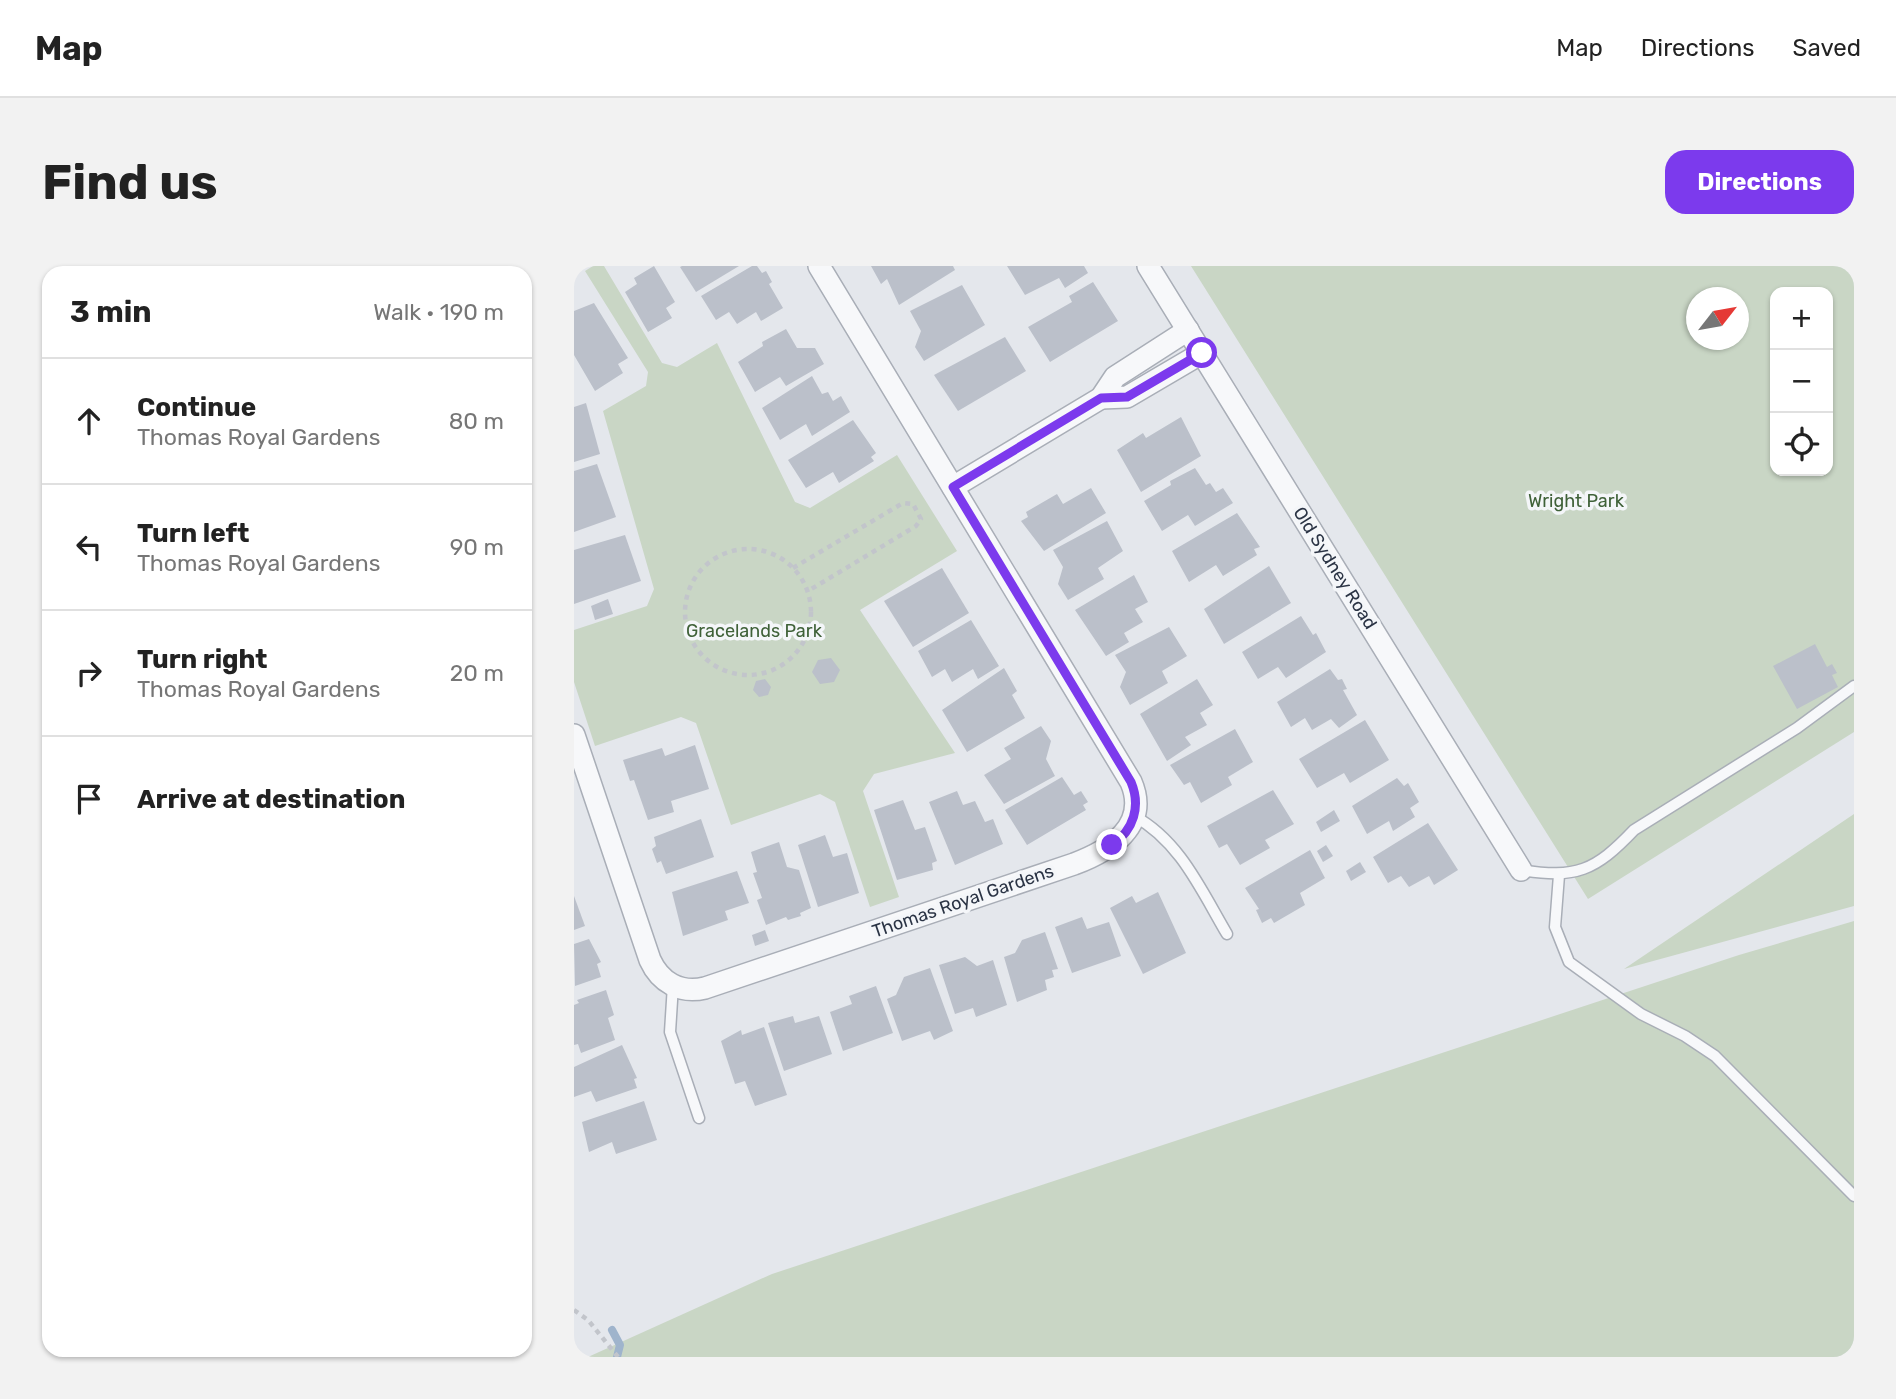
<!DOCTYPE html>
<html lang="en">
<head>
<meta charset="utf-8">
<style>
	:root { --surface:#fff; --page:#f2f2f2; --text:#222; --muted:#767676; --line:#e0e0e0; --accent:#7c3aed }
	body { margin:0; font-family:Rubik,sans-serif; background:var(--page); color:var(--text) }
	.controls { position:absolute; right:21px; top:21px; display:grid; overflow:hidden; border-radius:14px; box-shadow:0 2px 5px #0004 }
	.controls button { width:63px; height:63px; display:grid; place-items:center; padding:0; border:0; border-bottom:2px solid var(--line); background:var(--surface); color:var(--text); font:35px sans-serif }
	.compass { position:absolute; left:1112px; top:21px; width:63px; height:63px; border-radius:50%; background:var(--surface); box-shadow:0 2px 5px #0004; rotate:59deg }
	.stop { position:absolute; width:21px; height:21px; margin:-16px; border:5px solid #7c3aed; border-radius:50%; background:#fff }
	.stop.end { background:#7c3aed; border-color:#fff; box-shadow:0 2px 7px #0008 }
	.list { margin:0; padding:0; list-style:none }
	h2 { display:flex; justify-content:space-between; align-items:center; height:91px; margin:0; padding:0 28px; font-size:30px }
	h2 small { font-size:23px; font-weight:400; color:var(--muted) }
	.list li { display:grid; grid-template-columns:46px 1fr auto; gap:21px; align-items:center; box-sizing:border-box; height:126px; padding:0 28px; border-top:2px solid var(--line) }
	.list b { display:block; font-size:26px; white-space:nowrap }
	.list p { margin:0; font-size:23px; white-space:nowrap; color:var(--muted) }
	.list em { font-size:23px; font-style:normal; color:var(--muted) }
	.icon { flex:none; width:38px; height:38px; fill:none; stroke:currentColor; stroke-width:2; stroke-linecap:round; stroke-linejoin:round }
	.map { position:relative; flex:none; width:1280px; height:1091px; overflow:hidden; border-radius:21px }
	header { display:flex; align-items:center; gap:42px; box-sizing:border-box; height:98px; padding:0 35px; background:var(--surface); border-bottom:2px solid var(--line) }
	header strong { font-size:33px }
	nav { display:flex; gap:38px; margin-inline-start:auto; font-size:24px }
	.intro { display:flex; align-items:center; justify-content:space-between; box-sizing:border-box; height:168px; padding:0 42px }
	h1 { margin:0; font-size:49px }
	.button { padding:18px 32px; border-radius:21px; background:var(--accent); color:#fff; font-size:24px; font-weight:700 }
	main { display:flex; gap:42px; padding:0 42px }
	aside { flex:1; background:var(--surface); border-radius:21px; box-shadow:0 2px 5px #0004 }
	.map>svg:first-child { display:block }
	.green { fill:#c9d6c5; fill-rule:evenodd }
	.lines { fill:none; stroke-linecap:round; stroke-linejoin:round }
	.stream { stroke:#9fb4cc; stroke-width:8 }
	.building { fill:#bbc0ca }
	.service-casing { stroke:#a9aeb7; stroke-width:13 }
	.minor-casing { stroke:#a9aeb7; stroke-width:24 }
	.path { stroke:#c2c5cb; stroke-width:4.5; stroke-dasharray:5 5; stroke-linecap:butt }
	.service { stroke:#f7f8fa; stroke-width:10 }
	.minor { stroke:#f7f8fa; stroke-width:21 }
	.route { stroke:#7c3aed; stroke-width:9 }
	.labels { text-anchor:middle; stroke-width:7; stroke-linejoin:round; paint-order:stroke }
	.park-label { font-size:18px; fill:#3f6138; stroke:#f4f6f9 }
	.street-label { font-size:18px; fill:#2b3445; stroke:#f4f6f9 }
</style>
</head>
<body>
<header>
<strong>Map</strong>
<nav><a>Map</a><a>Directions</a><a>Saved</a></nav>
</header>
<div class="intro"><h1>Find us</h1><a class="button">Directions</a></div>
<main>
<aside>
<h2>3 min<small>Walk · 190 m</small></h2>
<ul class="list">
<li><svg class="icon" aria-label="ahead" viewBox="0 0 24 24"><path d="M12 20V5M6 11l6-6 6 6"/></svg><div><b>Continue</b><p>Thomas Royal Gardens</p></div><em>80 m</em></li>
<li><svg class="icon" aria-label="left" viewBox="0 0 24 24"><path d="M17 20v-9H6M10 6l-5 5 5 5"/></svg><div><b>Turn left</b><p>Thomas Royal Gardens</p></div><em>90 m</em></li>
<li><svg class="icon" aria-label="right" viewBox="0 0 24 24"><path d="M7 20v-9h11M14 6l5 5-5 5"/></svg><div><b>Turn right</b><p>Thomas Royal Gardens</p></div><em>20 m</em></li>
<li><svg class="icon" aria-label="arrive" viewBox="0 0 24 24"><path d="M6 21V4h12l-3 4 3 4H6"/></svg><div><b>Arrive at destination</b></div></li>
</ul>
</aside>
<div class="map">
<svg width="1280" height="1091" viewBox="0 0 1280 1091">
	<rect width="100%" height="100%" fill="#e4e7ec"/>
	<g class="green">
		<path d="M19 0H30L88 97 103 101 143 77 221 236 236 242 323 189 383 285 286 344 381 487 300 508 289 525 325 631 296 641 261 536 246 528 157 559 122 457 107 451 21 480 0 416V364L73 340 80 323 29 145 72 120 74 106 11 5Z"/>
		<path d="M617 0H1280V466L1014 633ZM1201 26H1254V205H1201ZM1122 32H1164V74H1122Z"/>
		<path d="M1280 548V640L1050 703Z"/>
		<path d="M1280 655V1091H14L198 1008 1165 689Z"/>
	</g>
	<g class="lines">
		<path class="stream" d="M38 1064 46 1079 43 1091"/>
	</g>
	<g class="building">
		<path d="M80 0 101 36 92 42 98 52 74 66 51 26 63 18 60 12Z"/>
		<path d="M165 0 122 26 106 1 108 0Z"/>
		<path d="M178 0H183L188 7 192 5 198 16 195 18 209 42 187 55 182 46 163 58 155 46 142 54 127 30Z"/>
		<path d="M297 0H379L381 4 325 39 313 13 307 18Z"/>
		<path d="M433 0H510L514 7 491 22 485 12 451 29Z"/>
		<path d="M519 16 544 55 476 96 454 61 498 36 495 30Z"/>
		<path d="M388 19 411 59 350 95 341 81 347 65 336 45Z"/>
		<path d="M20 37 54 92 44 98 49 107 21 125 0 89V45Z"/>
		<path d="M212 63 223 82H241L250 98 212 120 206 111 181 126 164 96 189 80 188 76Z"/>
		<path d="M431 71 452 105 384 145 360 109Z"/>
		<path d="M238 110 248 128 254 126 259 135 267 130 276 146 238 170 232 158 206 174 188 142Z"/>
		<path d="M12 137 26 188 0 196V141Z"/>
		<path d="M607 151 627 190 567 226 543 184 569 167 572 172Z"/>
		<path d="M279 154 302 187 297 191 300 195 265 217 259 206 232 222 214 194Z"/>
		<path d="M23 198 42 251 0 266V205Z"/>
		<path d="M621 202 632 219 636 217 642 226 649 222 659 237 621 260 614 249 588 265 570 235 597 219 596 215Z"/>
		<path d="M517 222 532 247 470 285 447 255 454 251 452 246 483 228 489 238Z"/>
		<path d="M663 247 686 281 680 283 683 289 649 310 642 299 615 316 598 285Z"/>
		<path d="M533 255 549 285 524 302 530 313 494 334 484 318 489 301 479 284Z"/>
		<path d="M51 269 67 315 0 338V284Z"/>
		<path d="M695 300 717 337 650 378 630 343Z"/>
		<path d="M368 302 395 347 339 381 310 335Z"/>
		<path d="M560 309 574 336 561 343 569 356 550 367 555 376 532 390 501 344Z"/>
		<path d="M34 333 39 348 21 354 17 340Z"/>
		<path d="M727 350 739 369 742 367 752 386 712 412 704 401 684 413 668 386Z"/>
		<path d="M397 354 425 400 404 413 399 403 378 416 371 403 358 411 344 385Z"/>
		<path d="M595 361 613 390 588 405 594 417 556 439 546 421 552 406 541 389Z"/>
		<path d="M1241 378 1253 401 1258 398 1263 407 1258 409 1264 421 1223 443 1199 400Z"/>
		<path d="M257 392 266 404 260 416 246 418 238 406 244 394Z"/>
		<path d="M430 402 443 425 438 429 451 452 393 486 368 444Z"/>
		<path d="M756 403 764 414 768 413 773 423 769 424 783 449 765 462 757 453 738 464 731 452 717 461 703 436Z"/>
		<path d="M191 413 197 421 194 429 185 431 179 424 182 415Z"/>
		<path d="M623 413 639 439 626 447 633 459 611 471 617 479 593 495 566 448Z"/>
		<path d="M791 454 815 494 776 517 770 507 743 522 725 493Z"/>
		<path d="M467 460 477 475 472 493 481 510 430 538 410 509 437 493 430 482Z"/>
		<path d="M661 463 679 496 654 511 658 519 627 537 616 516 610 519 596 499Z"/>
		<path d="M121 479 135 523 97 535 100 546 74 554 60 514 56 515 49 494 88 482 91 490Z"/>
		<path d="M488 511 500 529 507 525 514 536 509 539 512 544 453 579 431 544Z"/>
		<path d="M823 512 830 520 834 517 845 536 836 542 841 551 819 565 815 555 793 568 778 540Z"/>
		<path d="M699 524 720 558 691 574 696 582 666 599 653 578 645 582 633 560Z"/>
		<path d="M383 525 389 539 401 535 411 556 419 553 429 578 381 599 355 536Z"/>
		<path d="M329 534 341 564 351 561 363 595 358 597 359 604 323 614 300 544Z"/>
		<path d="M760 544 766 555 747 566 742 556Z"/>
		<path d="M127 553 140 591 92 608 87 595 83 597 78 583 82 580 80 571Z"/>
		<path d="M854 557 884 604 860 619 855 610 835 621 827 610 814 617 799 591Z"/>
		<path d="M251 569 259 591 273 587 285 627 244 641 224 579Z"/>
		<path d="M205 576 213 601 225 604 237 642 226 647 227 650 214 654 212 651 192 659 183 634 188 632 179 607 183 606 177 586Z"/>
		<path d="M752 579 759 590 749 596 743 585Z"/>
		<path d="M736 584 751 612 726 627 731 639 700 657 697 652 688 657 682 644 685 643 671 622Z"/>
		<path d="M786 596 792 606 777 615 772 605Z"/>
		<path d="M163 605 175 637 151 645 154 654 109 670 98 626Z"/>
		<path d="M584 626 612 687 569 708 536 642 558 630 562 637Z"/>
		<path d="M0 630 11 660 0 664Z"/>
		<path d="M508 651 513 663 535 656 547 690 498 707 481 661Z"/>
		<path d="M191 664 195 675 181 680 178 669Z"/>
		<path d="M471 666 484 703 478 704 480 711 471 714 473 724 443 736 430 691 441 687 448 674Z"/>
		<path d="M15 673 27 696 23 698 27 711 1 720 0 678Z"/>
		<path d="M391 691 403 700 419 694 433 739 402 751 399 742 381 748 365 699Z"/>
		<path d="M356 702 379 765 360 774 356 765 328 775 313 733 322 729 330 711Z"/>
		<path d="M302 720 319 767 269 785 256 746 278 738 275 730Z"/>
		<path d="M32 724 40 749 34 752 41 774 7 787 4 778 0 779V739L5 737 3 734Z"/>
		<path d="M219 750 221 757 245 750 258 788 210 805 194 757Z"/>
		<path d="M190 761 213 829 181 840 171 815 161 818 147 775 167 764 168 769Z"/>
		<path d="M48 779 63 812 60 813 63 822 22 836 17 825 0 831V801Z"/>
		<path d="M70 835 83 874 42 888 38 876 15 886 8 856Z"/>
	</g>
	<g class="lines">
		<g class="service-casing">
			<g id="service">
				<path d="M560 550C606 575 627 624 653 668"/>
				<path d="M947 604C1002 613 1021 605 1060 564L1223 462 1280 420"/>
				<path d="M985 609 981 661 995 696 1067 748 1111 770 1141 790 1280 930"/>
				<path d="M99 719 96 766 125 852"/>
			</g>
		</g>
		<g class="minor-casing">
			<g id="minor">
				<path d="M574 0 947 604"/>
				<path d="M527 132 553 131 628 87"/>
				<path d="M379 221 527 132 541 111 614 64"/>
				<path d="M0 469 76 694C86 716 106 728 131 722L500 598C535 585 576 560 557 516L245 0"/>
			</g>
		</g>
		<g class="path">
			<circle cx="174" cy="346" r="63"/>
			<path d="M219 302 329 237 339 238 347 253 342 260 234 325"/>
			<path d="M0 1044 14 1054 44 1091"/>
		</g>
		<use href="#service" class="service"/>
		<use href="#minor" class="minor"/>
	</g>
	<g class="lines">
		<path class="route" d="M538 579C560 564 567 540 557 516L379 221 527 132 553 131 628 87"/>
	</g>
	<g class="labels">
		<g class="park-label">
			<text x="1002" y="241">Wright Park</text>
			<text x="180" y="371">Gracelands Park</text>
		</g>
		<g class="street-label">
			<text transform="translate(761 302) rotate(58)" y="6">Old Sydney Road</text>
			<text transform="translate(389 635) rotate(-19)" y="6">Thomas Royal Gardens</text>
		</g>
	</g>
</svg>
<div class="controls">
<button>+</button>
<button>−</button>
<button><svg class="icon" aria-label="locate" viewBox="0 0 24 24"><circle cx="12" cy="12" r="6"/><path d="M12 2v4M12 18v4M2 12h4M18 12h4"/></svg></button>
</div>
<svg class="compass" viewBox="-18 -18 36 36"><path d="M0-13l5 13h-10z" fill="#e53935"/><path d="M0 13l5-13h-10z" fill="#767676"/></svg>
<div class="stop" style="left:628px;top:87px"></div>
<div class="stop end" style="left:538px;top:579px"></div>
</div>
</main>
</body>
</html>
